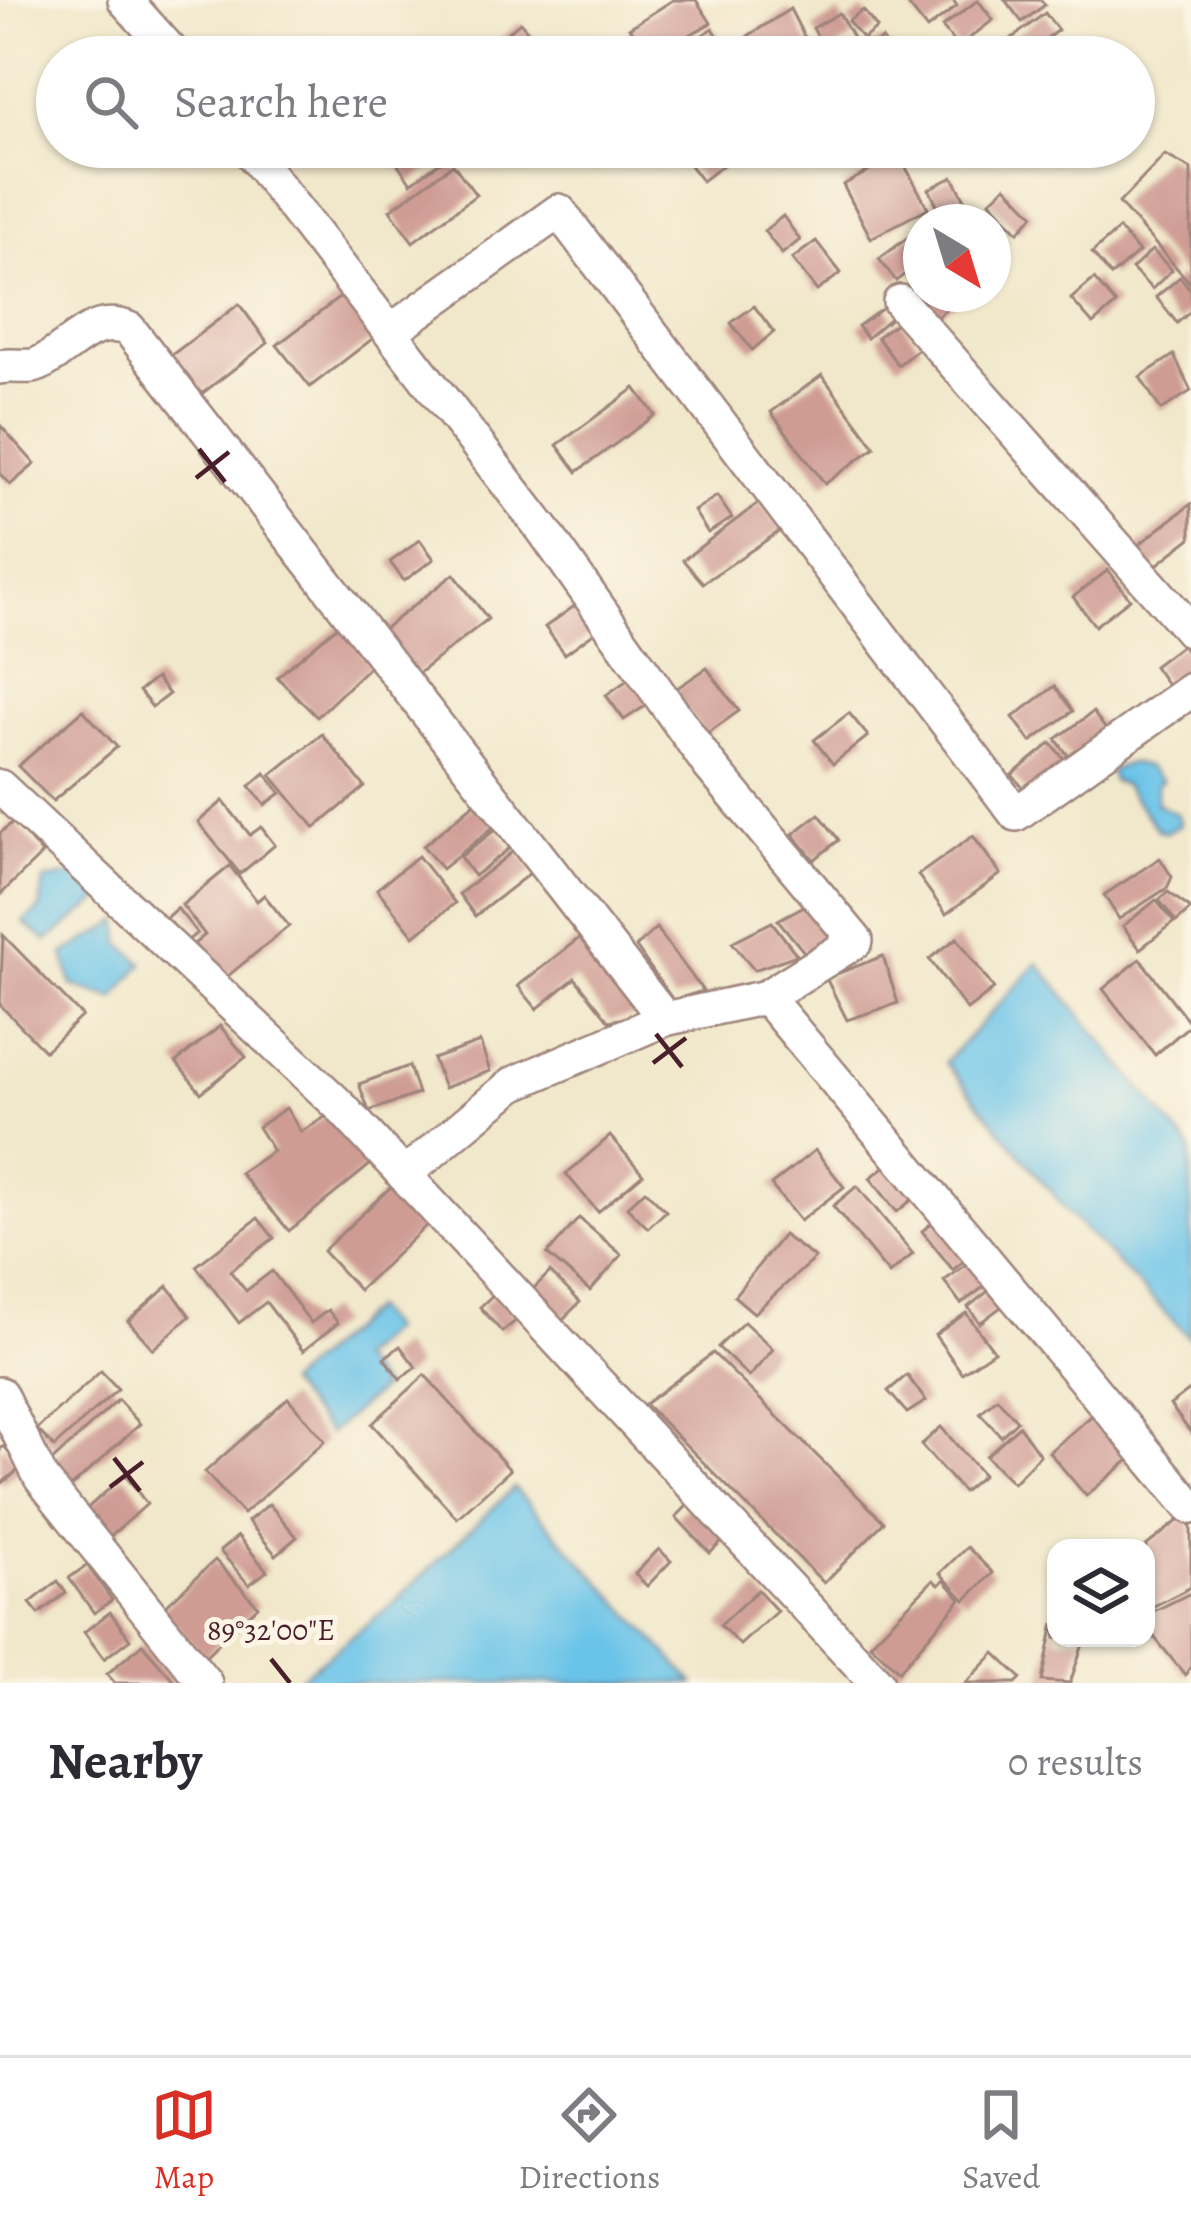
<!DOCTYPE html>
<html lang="en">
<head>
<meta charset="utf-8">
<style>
	:root { --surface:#fff; --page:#f2f2f3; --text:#2b2b33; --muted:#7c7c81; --line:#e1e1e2; --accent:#d93025 }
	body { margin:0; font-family:Alegreya,serif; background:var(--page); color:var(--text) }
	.controls { position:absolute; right:36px; bottom:36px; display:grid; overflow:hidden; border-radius:24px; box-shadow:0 3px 9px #0004 }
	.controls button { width:108px; height:108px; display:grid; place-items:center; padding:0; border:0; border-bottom:3px solid var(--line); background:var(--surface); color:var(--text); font:60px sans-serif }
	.compass { position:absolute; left:903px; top:204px; width:108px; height:108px; border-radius:50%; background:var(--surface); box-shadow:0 3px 9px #0004; rotate:142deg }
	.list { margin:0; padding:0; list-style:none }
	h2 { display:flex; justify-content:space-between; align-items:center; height:156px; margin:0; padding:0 48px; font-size:51px }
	h2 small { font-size:39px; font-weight:400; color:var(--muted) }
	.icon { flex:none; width:66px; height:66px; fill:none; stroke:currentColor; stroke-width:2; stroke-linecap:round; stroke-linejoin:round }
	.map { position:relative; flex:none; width:1191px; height:1683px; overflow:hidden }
	.search { position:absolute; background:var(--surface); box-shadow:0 3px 9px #0004; left:36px; right:36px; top:36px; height:132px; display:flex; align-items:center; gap:30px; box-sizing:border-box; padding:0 42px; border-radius:66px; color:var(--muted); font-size:45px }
	.sheet { height:372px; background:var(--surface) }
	nav { display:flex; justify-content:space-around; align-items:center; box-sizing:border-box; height:168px; border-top:3px solid var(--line); background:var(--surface); font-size:33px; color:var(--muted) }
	nav a { display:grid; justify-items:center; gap:6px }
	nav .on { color:var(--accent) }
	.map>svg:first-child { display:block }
	.water { fill:#6bc4e9; stroke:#5a728a; stroke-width:3 }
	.building { fill:#cf9c94 }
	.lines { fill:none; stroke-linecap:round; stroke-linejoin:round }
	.minor-casing { stroke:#9e847b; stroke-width:38 }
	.minor { stroke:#fff; stroke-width:33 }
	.ticks { fill:none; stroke:#4a1f2b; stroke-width:4.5 }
	.ticks-label { font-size:30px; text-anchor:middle; fill:#4a1f2b; stroke:#fcf5e5; stroke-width:10; stroke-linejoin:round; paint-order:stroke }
</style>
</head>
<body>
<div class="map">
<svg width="1191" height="1683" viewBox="0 0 1191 1683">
	<rect width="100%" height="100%" fill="#fcf5e5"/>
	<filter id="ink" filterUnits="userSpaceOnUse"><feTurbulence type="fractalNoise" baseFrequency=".00833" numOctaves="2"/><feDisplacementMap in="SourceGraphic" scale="24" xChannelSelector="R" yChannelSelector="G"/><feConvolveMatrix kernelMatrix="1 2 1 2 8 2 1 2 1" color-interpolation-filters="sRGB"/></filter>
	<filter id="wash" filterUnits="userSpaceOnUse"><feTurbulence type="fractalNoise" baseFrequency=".004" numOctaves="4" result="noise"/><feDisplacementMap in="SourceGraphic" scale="48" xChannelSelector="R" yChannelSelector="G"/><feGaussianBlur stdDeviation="2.7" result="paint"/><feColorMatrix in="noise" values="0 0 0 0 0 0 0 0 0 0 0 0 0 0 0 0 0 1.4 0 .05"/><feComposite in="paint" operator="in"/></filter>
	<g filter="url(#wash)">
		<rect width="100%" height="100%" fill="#f1e8cb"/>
		<g class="water">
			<path d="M1130 763 1147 767 1162 781 1157 784V804L1178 815 1180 825 1165 833 1157 829 1125 786 1113 781 1110 770Z"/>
			<path d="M86 873 106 895 47 941 23 922 40 909 44 880Z"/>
			<path d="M120 921 121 944 143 963 114 999 72 985 64 954Z"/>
			<path d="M1038 963 1191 1149V1339L1070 1215 945 1062Z"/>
			<path d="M372 1309 390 1330 357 1359 382 1388 329 1434 286 1384Z"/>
			<path d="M514 1488 694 1683H293L389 1607Z"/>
		</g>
		<g id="blocks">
			<g class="building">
				<path d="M673 0H696L711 23 650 57 629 28Z"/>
				<path d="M917 0H953L957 6 927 29 909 6Z"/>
				<path d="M978 0 993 20 958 47 942 27Z"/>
				<path d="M1005 0H1041L1045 5 1022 22Z"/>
				<path d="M790 9 811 50 799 57H764L748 36Z"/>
				<path d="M863 10 877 28 863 39 848 21Z"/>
				<path d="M839 13 853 38 827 53 813 28Z"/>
				<path d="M1045 13 1058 30 1022 57H1012L1003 45Z"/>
				<path d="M520 22 540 45 526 57H477Z"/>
				<path d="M713 28 730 57H671Z"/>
				<path d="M882 39 894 57H854Z"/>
				<path d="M386 147H445L450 155 411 183Z"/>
				<path d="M676 147H747L702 181Z"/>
				<path d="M899 155 928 208 871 238 843 185Z"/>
				<path d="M1165 155 1191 169V284L1119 203Z"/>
				<path d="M453 164 476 195 413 242 390 210Z"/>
				<path d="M953 177 970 209 945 221 929 189Z"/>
				<path d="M1006 186 1034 215 1018 232 990 201Z"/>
				<path d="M783 216 800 240 782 254 764 231Z"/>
				<path d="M1119 229 1139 252 1111 276 1092 253Z"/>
				<path d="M911 235 921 247V262L896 281 879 259Z"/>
				<path d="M816 241 841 273 817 291 792 259Z"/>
				<path d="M1152 250 1172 270 1152 289 1132 269Z"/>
				<path d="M1180 277 1191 290V311L1177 323 1156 297Z"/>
				<path d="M1094 279 1116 304 1093 324 1071 299Z"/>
				<path d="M921 289V294H966L932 321 912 296Z"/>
				<path d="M348 291 380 333 310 387 277 345Z"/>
				<path d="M239 304 268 343 195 399 165 360Z"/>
				<path d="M754 306 774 332 752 350 731 323Z"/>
				<path d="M886 306 893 316 867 338 858 326Z"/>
				<path d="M900 320 921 347 898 365 877 337Z"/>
				<path d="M1174 355 1191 391 1161 410 1140 377Z"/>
				<path d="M822 375 875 447 825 484 771 412Z"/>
				<path d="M635 388 655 415 577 472 557 445Z"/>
				<path d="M0 425 35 464 10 485 0 474Z"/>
				<path d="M717 496 732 518 708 533 694 511Z"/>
				<path d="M761 501 783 529 703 583 683 560Z"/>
				<path d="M1191 504V538L1149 571 1133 549Z"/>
				<path d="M420 540 434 559 404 581 390 562Z"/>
				<path d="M1108 570 1130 599 1095 626 1073 597Z"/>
				<path d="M454 574 488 619 415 676 381 631Z"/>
				<path d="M580 602 599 629 565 654 545 627Z"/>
				<path d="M340 624 371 665 317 717 277 677Z"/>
				<path d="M1182 645 1191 657V670L1168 686 1154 666Z"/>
				<path d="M707 668 739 711 705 735 671 692Z"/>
				<path d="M633 676 651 702 624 720 606 695Z"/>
				<path d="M156 678 169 694 152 707 139 691Z"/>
				<path d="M1055 686 1073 711 1031 742 1013 717Z"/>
				<path d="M83 710 117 747 53 801 18 766Z"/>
				<path d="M1093 712 1111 736 1074 764 1056 739Z"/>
				<path d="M849 713 868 736 833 764 814 740Z"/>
				<path d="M322 734 365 787 315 828 271 775Z"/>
				<path d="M1051 743 1069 765 1030 796 1012 775Z"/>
				<path d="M265 773 281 793 265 805 250 786Z"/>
				<path d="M482 797 501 821 442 869 423 846Z"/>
				<path d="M223 801 250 835 261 827 275 845 240 874 198 822Z"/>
				<path d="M819 814 839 840 814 860 793 834Z"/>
				<path d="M14 821 42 854 0 895V833Z"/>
				<path d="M496 829 510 848 474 876 460 857Z"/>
				<path d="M973 836 1001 874 946 914 918 875Z"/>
				<path d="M517 848 534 870 475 916 459 894Z"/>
				<path d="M418 856 455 903 414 936 377 889Z"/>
				<path d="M1160 858 1172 877 1167 888 1119 919 1104 895Z"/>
				<path d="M230 866 257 901 264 895 289 926 223 980 194 944 205 935 182 905Z"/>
				<path d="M1168 892 1191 909 1176 922 1159 900Z"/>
				<path d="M1156 900 1174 922 1140 949 1123 926Z"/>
				<path d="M810 903 840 940 804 952 778 920Z"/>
				<path d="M177 908 197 933 181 946 161 922Z"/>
				<path d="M772 922 797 955 754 970 732 942Z"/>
				<path d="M656 928 703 991 673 1000 636 947Z"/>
				<path d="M3 935 82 1016 45 1051 0 1005Z"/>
				<path d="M583 935 646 1014 609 1021 575 978 537 1009 518 986Z"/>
				<path d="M957 938 994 989 967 1010 929 959Z"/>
				<path d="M883 956 898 1003 847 1020 826 978Z"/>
				<path d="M1140 959 1191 1024 1155 1055 1103 989Z"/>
				<path d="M220 1026 246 1057 201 1093 176 1062Z"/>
				<path d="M480 1042 490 1071 444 1088 433 1059Z"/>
				<path d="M409 1066 418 1094 369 1111 359 1084Z"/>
				<path d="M286 1108 301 1132 330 1114 371 1164 289 1231 240 1173 273 1151 258 1127Z"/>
				<path d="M610 1136 643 1174 598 1212 566 1174Z"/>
				<path d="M815 1150 844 1187 800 1221 771 1185Z"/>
				<path d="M892 1161 919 1194 897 1212 870 1178Z"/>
				<path d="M394 1184 429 1223 359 1290 323 1251Z"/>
				<path d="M857 1186 913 1254 889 1274 833 1206Z"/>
				<path d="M645 1190 666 1211 648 1228 627 1207Z"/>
				<path d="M940 1216 972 1254 953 1270 922 1231Z"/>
				<path d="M258 1218 274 1238 230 1271 246 1291 272 1271 311 1323 328 1310 338 1323 303 1351 266 1302 239 1323 196 1266Z"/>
				<path d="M579 1218 622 1255 590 1291 547 1254Z"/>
				<path d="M783 1235 815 1258 754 1313 734 1296Z"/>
				<path d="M976 1257 993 1280 961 1304 944 1281Z"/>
				<path d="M550 1272 580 1302 562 1320 532 1290Z"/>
				<path d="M168 1286 190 1316 153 1349 128 1321Z"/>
				<path d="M992 1288 1005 1304 980 1323 968 1307Z"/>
				<path d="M495 1293 518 1319 502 1332 480 1307Z"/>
				<path d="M966 1313 994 1351 962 1373 935 1335Z"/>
				<path d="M744 1322 773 1349 749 1377 718 1347Z"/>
				<path d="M400 1346 416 1367 400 1379 384 1358Z"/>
				<path d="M713 1353 884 1522 824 1583 645 1404Z"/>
				<path d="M101 1371 118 1389 54 1447 37 1429Z"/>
				<path d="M425 1375 510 1470 457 1518 372 1424Z"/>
				<path d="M907 1375 926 1401 907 1413 888 1391Z"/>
				<path d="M1191 1389V1433L1170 1405Z"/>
				<path d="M288 1398 325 1441 243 1514 205 1472Z"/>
				<path d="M997 1398 1017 1421 1001 1436 980 1413Z"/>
				<path d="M118 1400 140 1424 71 1487 49 1464Z"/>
				<path d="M1103 1406 1141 1450 1086 1496 1049 1452Z"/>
				<path d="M1019 1426 1040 1455 1013 1483 986 1456Z"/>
				<path d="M941 1427 983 1475 963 1492 921 1445Z"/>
				<path d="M4 1446 22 1467 0 1485V1449Z"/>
				<path d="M125 1475 147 1504 110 1537 85 1510Z"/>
				<path d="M697 1496 732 1532 710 1553 676 1517Z"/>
				<path d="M269 1504 297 1537 276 1555 248 1521Z"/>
				<path d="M1184 1516 1191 1527V1587L1146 1610V1546Z"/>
				<path d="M238 1536 267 1571 249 1585 220 1551Z"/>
				<path d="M967 1547 993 1573 965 1600 940 1573Z"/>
				<path d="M659 1549 671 1561 647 1586 635 1574Z"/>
				<path d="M215 1560 258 1606 204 1657 161 1610Z"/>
				<path d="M87 1565 112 1600 94 1613 69 1578Z"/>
				<path d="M933 1580 939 1585 944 1580 961 1599 899 1671 870 1644Z"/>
				<path d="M58 1581 66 1593 39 1614 30 1603Z"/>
				<path d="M758 1590 777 1611 740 1645 720 1625Z"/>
				<path d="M1191 1593V1666L1185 1675 1146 1627V1615Z"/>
				<path d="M110 1612 130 1639 104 1659 84 1632Z"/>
				<path d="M1054 1623 1056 1638H1085L1070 1683 1042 1681Z"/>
				<path d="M142 1644 176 1683H115L107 1674Z"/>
				<path d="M995 1653 1021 1678 1016 1683H966Z"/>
			</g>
		</g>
	</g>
	<g filter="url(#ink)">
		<use href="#blocks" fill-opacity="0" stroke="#9e847b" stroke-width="3"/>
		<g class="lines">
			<g class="minor-casing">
				<g id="minor">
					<path d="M125 0 176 57"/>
					<path d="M247 147 544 531 710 766 856 941 766 997"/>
					<path d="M900 302 1191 631"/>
					<path d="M391 331 559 211 1016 814 1191 690"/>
					<path d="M0 367C13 364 29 369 39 364 71 349 91 314 129 329L665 1019"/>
					<path d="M0 787 339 1105 877 1683"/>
					<path d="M404 1175 513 1084 665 1019 766 997 1191 1507"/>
					<path d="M0 1394 41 1478 205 1683"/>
				</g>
			</g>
			<use href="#minor" class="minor"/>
		</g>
	</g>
	<path class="ticks" d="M199 449 225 482M196 478 229 452M656 1034 682 1067M653 1063 686 1038M114 1458 140 1491M110 1487 143 1462M271 1659 290 1683"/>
	<g class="ticks-label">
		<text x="271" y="1640">89°32'00"E</text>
	</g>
</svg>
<div class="controls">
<button><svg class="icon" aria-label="layers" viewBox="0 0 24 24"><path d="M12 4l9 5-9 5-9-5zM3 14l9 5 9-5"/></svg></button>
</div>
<svg class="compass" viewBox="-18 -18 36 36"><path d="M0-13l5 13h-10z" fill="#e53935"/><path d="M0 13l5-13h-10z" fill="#7c7c81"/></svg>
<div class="search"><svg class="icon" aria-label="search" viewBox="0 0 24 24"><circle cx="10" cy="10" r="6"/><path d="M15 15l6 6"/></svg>Search here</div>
</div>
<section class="sheet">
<h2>Nearby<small>0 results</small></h2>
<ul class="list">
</ul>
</section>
<nav>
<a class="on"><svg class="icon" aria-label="map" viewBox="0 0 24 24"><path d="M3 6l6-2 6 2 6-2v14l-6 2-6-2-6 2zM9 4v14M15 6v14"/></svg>Map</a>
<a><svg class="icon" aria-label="directions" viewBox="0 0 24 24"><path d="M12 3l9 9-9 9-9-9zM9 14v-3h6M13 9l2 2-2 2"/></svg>Directions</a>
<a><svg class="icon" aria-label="saved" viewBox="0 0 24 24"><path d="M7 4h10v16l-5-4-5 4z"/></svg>Saved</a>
</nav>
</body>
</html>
